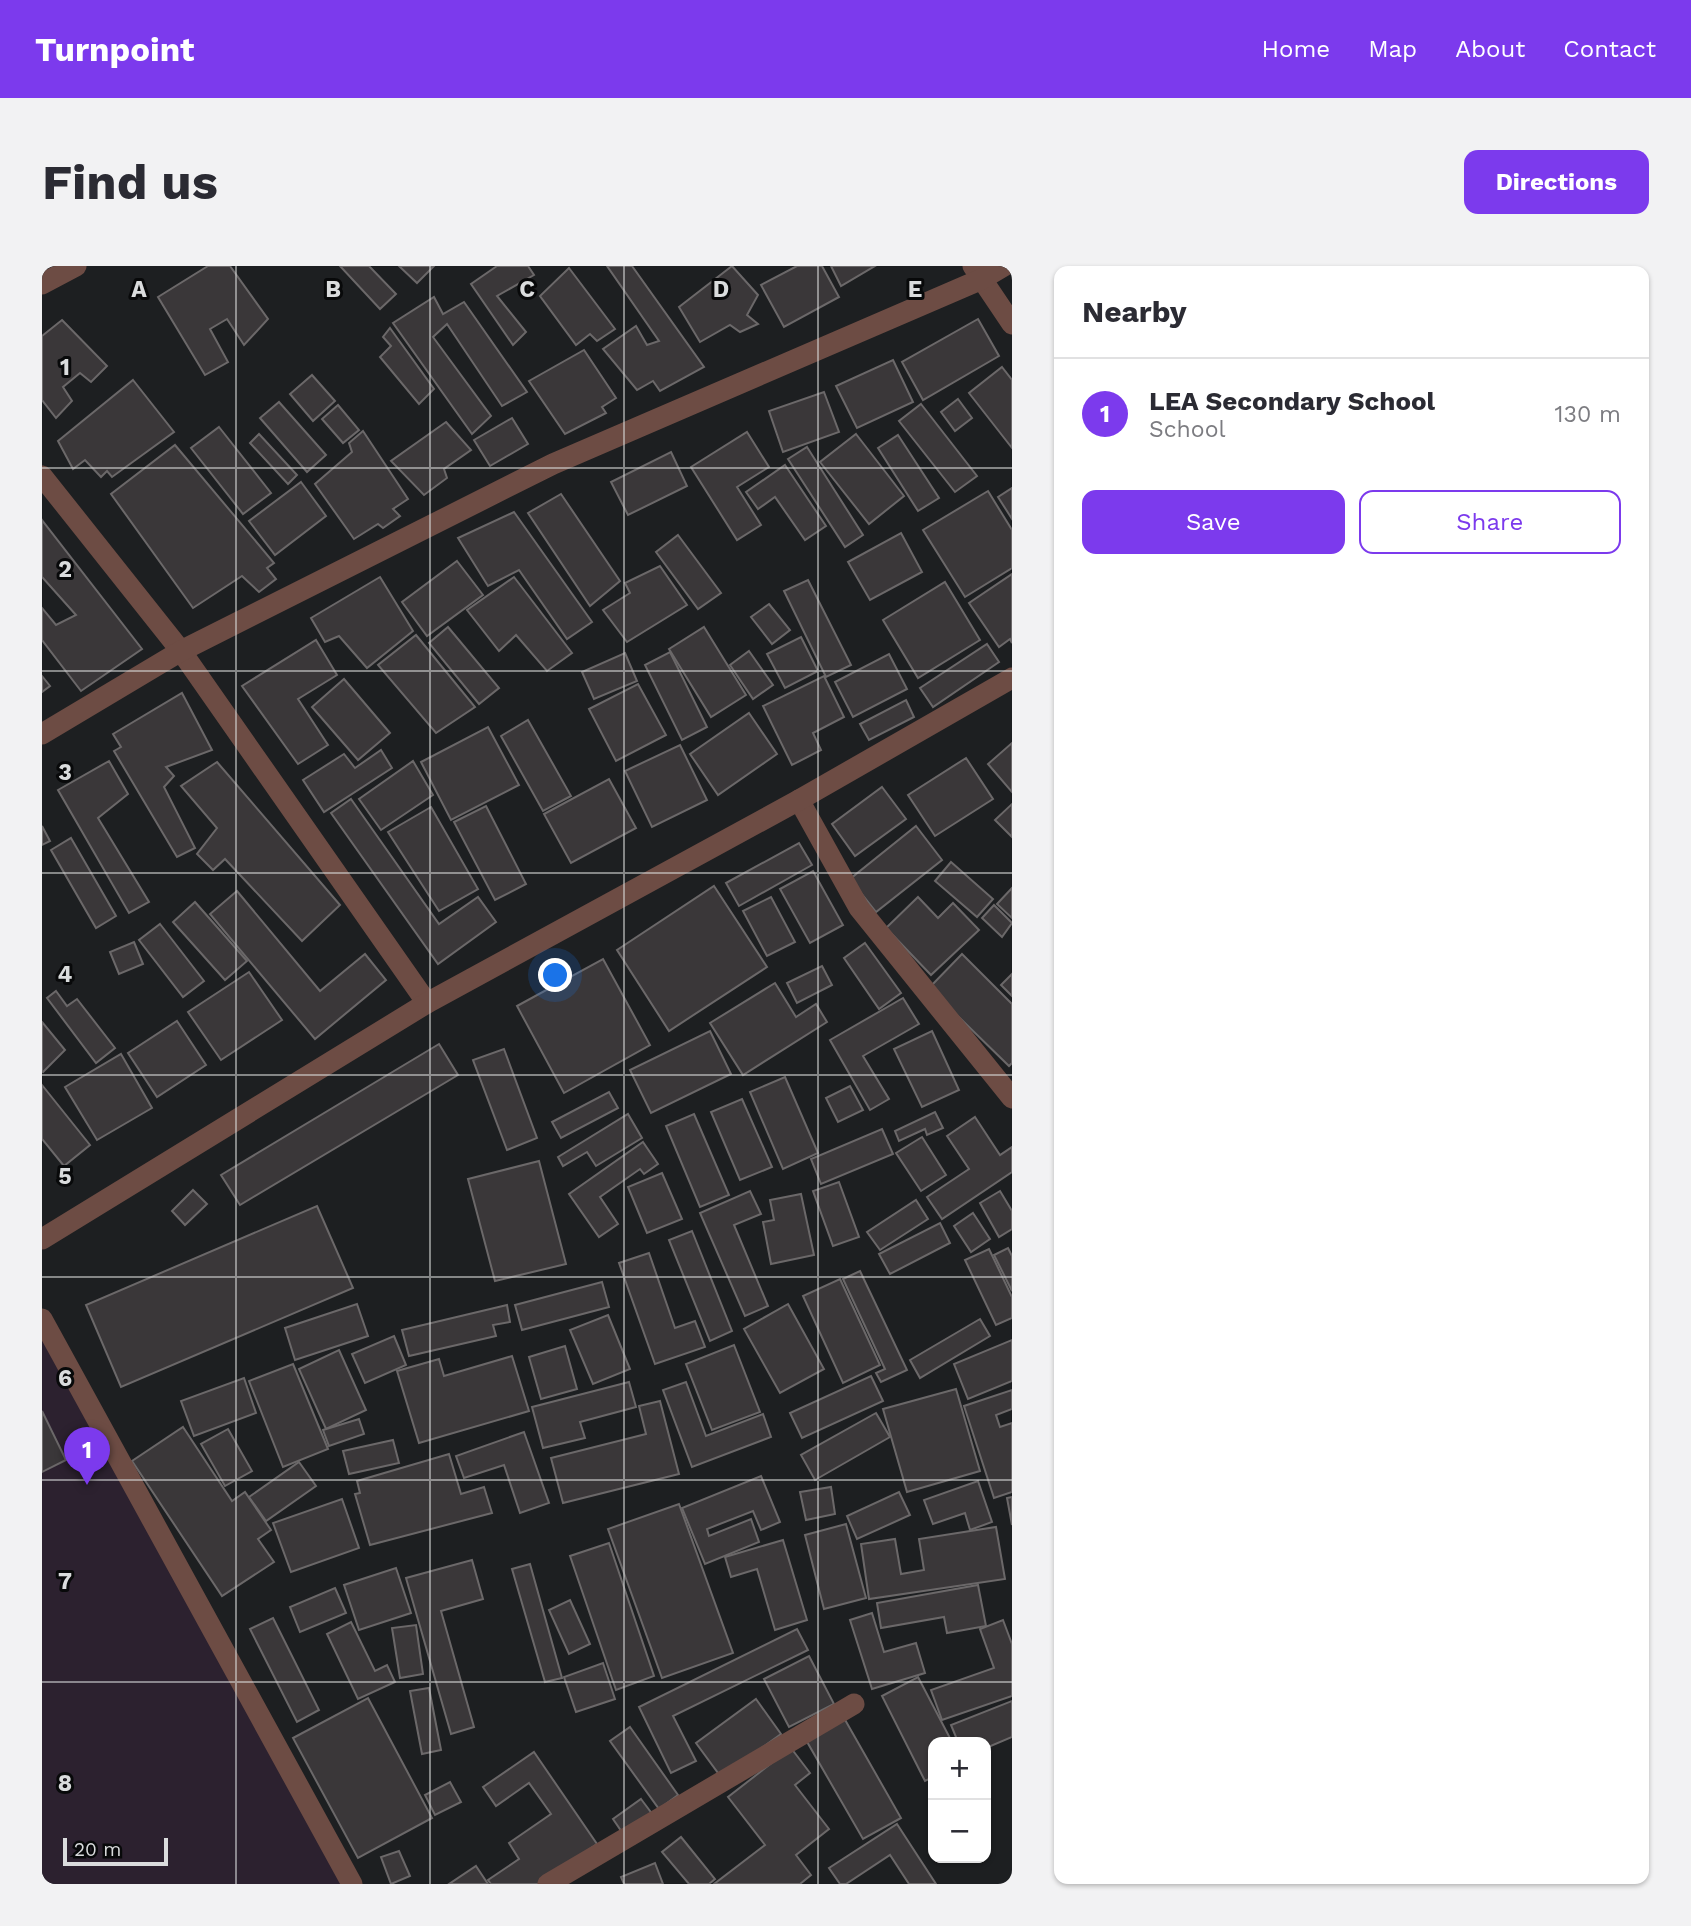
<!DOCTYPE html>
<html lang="en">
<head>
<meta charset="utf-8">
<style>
	:root { --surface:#fff; --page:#f2f2f3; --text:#2b2b33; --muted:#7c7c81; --line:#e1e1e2; --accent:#7c3aed }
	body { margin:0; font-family:"Work Sans",sans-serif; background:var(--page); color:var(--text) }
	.controls { position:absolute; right:21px; bottom:21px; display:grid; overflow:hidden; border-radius:14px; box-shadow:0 2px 5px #0004 }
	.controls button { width:63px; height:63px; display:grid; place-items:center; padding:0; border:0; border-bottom:2px solid var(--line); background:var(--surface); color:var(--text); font:35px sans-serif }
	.scale { position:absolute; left:21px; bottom:18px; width:105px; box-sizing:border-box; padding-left:7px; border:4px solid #dadcdd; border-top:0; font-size:19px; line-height:24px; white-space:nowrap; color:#dadcdd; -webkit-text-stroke:5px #08090a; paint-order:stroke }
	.you { position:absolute; left:514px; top:710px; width:24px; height:24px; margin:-18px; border:5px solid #fff; border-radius:50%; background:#1a73e8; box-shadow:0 0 0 10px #1a73e833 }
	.badge { display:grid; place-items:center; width:46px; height:46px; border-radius:50%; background:var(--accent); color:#fff; font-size:23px; font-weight:700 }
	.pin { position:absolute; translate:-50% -58px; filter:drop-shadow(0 2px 4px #0008) }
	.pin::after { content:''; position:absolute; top:37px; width:24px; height:21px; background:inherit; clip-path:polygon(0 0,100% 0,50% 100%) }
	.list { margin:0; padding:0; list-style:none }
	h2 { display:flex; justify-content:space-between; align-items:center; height:91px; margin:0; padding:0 28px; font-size:30px }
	h2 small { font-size:23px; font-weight:400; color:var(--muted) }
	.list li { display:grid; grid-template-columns:46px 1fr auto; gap:21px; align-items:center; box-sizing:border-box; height:112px; padding:0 28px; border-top:2px solid var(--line) }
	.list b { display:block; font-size:26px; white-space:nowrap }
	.list p { margin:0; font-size:23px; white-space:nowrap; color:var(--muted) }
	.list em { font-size:23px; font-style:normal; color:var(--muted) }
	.actions { display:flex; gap:14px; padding:21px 28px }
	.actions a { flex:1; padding:16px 0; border:2px solid var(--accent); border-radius:14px; text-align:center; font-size:24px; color:var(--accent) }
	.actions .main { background:var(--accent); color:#fff }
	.map { position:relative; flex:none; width:970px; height:1618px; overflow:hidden; border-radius:14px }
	header { display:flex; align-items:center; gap:42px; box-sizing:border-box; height:98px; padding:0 35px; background:var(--accent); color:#fff }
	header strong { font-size:33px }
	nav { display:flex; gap:38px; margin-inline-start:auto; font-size:24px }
	.intro { display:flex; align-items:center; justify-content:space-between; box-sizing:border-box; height:168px; padding:0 42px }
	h1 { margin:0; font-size:49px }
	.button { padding:18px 32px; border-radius:14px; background:var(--accent); color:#fff; font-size:24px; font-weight:700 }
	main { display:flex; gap:42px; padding:0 42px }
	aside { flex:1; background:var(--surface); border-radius:14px; box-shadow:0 2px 5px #0004 }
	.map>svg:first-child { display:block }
	.education { fill:#2c212f }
	.building { fill:#3a3739; stroke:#6b6869; stroke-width:2 }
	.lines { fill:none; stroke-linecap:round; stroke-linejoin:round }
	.minor { stroke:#6d4c44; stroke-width:21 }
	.grid { fill:none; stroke:#dadcdd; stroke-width:2; stroke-opacity:0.55 }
	.grid-label { font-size:23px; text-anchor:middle; font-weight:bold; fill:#dadcdd; stroke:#08090a; stroke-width:6; stroke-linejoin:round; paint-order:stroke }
</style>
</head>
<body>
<header>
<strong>Turnpoint</strong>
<nav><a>Home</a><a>Map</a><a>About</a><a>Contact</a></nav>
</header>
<div class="intro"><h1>Find us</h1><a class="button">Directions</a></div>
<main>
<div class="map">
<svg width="970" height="1618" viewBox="0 0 970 1618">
	<rect width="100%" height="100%" fill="#1d1f21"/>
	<path class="education" d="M0 1054 305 1618H0Z"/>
	<g class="building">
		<path d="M166 0H188L226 53 202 79 185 53 168 63 186 96 163 109 116 31Z"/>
		<path d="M298 0H327L354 28 338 43Z"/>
		<path d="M357 0H392L375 17Z"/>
		<path d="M455 0H486L492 9 455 30 484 66 471 79 429 18Z"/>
		<path d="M565 0H590L662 101 618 125 611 115 595 124 561 83 594 60 605 79 617 75Z"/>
		<path d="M690 0 716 29 705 49 716 58 698 66 688 59 658 76 637 41Z"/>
		<path d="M755 0H780L797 31 742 61 719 19Z"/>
		<path d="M789 0H833L799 20Z"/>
		<path d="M527 2 573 63 555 75 548 68 534 79 498 30Z"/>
		<path d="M392 31 401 48 422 36 485 126 460 140 405 58 391 71 449 150 430 168 351 57Z"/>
		<path d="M936 53 957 90 881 134 860 96Z"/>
		<path d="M20 54 65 100 49 116 38 107 21 121 30 135 14 152 0 134V70Z"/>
		<path d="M348 62 392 123 377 138 338 91 349 80 341 71Z"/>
		<path d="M542 84 574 132 560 141 564 147 523 168 487 115Z"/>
		<path d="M851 94 871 136 815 162 794 120Z"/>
		<path d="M960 101 970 114V182L927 127Z"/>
		<path d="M270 109 293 135 271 155 248 128Z"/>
		<path d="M91 114 132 166 70 211 65 205 59 211 43 194 31 203 16 175Z"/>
		<path d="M782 126 797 166 741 186 727 145Z"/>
		<path d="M916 133 930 152 913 165 899 146Z"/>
		<path d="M237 136 284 189 265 206 218 152Z"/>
		<path d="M879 138 935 210 913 226 857 155Z"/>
		<path d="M296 139 317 164 301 177 280 153Z"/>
		<path d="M470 152 486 178 448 200 432 174Z"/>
		<path d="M404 156 429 184 402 203 405 212 382 229 349 195Z"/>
		<path d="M177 161 229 227 201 248 149 182Z"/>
		<path d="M321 165 366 233 351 243 358 250 341 262 336 258 312 273 273 218 310 186 307 177Z"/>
		<path d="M705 166 727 201 695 221 719 259 695 274 649 201Z"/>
		<path d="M217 168 255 209 246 218 208 177Z"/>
		<path d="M814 168 862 230 827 258 778 196Z"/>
		<path d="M856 169 897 232 876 245 836 182Z"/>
		<path d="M133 179 232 297 225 302 234 313 217 326 200 310 151 342 69 228Z"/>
		<path d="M765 181 821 269 803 281 746 193Z"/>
		<path d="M629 186 645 220 586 249 569 216Z"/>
		<path d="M743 199 784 260 763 274 733 231 716 243 704 226Z"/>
		<path d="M259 216 284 250 233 289 207 255Z"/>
		<path d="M970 222V253L956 231Z"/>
		<path d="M946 225 970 264V302L923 331 881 264Z"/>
		<path d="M519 228 578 315 548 340 486 247Z"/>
		<path d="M472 246 550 356 525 373 477 304 446 320 416 272Z"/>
		<path d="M0 254 100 383 39 425 0 374V342L14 359 34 349 0 311Z"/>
		<path d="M859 267 880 306 828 334 806 296Z"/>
		<path d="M636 269 679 327 656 343 614 286Z"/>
		<path d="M415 295 441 329 385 370 360 336Z"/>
		<path d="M618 300 645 339 585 376 561 344 588 327 583 317Z"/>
		<path d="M970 308V377L968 373 957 381 927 337Z"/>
		<path d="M338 311 371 365 325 402 297 370 283 376 269 352Z"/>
		<path d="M472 311 530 387 505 405 474 369 457 385 425 344Z"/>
		<path d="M766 314 809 399 784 411 742 325Z"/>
		<path d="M903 316 938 374 876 412 841 354Z"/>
		<path d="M727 338 748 364 730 378 709 351Z"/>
		<path d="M406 361 457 422 437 438 387 377Z"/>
		<path d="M662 361 704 429 669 451 627 383Z"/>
		<path d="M374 369 433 441 394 467 336 399Z"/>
		<path d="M759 371 776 405 743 422 725 388Z"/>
		<path d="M274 374 295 409 256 433 286 479 256 498 200 420Z"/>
		<path d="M945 378 957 396 891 441 878 422Z"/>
		<path d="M707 385 731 419 711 433 688 399Z"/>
		<path d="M628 386 665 461 640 474 603 399Z"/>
		<path d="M583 387 595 415 552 433 540 406Z"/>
		<path d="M847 388 865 423 811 451 793 416Z"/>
		<path d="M0 410 8 420 0 426Z"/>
		<path d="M782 410 802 451 771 467 779 484 750 499 721 440Z"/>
		<path d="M302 413 348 467 316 494 270 441Z"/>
		<path d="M596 418 624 469 574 495 547 443Z"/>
		<path d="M140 427 170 484 124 501 132 510 122 521 153 582 135 591 72 485 79 481 71 468Z"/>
		<path d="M864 434 872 451 827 474 818 458Z"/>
		<path d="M707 447 735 488 676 529 648 488Z"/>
		<path d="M486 454 529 530 501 545 459 470Z"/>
		<path d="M446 461 477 519 409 554 379 496Z"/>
		<path d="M970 477V526L946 498Z"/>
		<path d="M638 479 665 534 610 561 583 505Z"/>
		<path d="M339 484 350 502 282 546 261 514 302 488 313 502Z"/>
		<path d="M924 492 951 533 893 570 866 529Z"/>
		<path d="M67 495 86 528 56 552 107 636 87 647 16 524Z"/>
		<path d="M371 495 391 529 339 564 317 533Z"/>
		<path d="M175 496 298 639 260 675 183 593 171 604 155 588 175 562 139 520Z"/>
		<path d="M567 513 594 562 529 597 502 548Z"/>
		<path d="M840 521 864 553 813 590 790 558Z"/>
		<path d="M309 533 397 658 436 631 454 656 396 698 289 547Z"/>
		<path d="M970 538V571L953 554Z"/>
		<path d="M444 540 484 618 453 634 412 556Z"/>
		<path d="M389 541 436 623 397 645 346 566Z"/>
		<path d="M0 560 8 575 0 579Z"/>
		<path d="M874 560 900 594 834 646 808 613Z"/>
		<path d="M29 572 74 650 54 662 9 584Z"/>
		<path d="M757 577 770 599 697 640 684 617Z"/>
		<path d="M909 596 951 633 935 651 893 615Z"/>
		<path d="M771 605 801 659 768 677 738 623Z"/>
		<path d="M672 620 725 701 627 765 575 684Z"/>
		<path d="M970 622V652L955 638Z"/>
		<path d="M195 625 278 725 323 688 344 714 273 773 168 648Z"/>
		<path d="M729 631 753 676 725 690 701 645Z"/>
		<path d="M876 631 896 652 911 637 937 664 889 709 844 662Z"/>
		<path d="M153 636 205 695 183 714 131 656Z"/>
		<path d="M952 639 970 657 960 671 940 652Z"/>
		<path d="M118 658 162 715 141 731 97 674Z"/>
		<path d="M92 676 101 698 77 708 68 686Z"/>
		<path d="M823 677 859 727 837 743 802 692Z"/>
		<path d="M920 688 970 738V797L967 800 887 722Z"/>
		<path d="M561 693 608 779 522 827 475 740Z"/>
		<path d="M780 700 790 719 755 737 745 717Z"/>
		<path d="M207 706 240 754 179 794 146 746Z"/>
		<path d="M970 708V730L959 719Z"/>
		<path d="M733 717 754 751 774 738 785 756 701 809 668 757Z"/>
		<path d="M14 725 25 740 35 733 73 782 54 797 5 732Z"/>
		<path d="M861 732 877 758 821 790 847 833 828 844 788 774Z"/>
		<path d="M135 755 164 799 115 831 86 787Z"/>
		<path d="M0 756 23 784 1 806 0 805Z"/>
		<path d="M668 765 689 808 609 847 588 804Z"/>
		<path d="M890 765 917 824 880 841 852 783Z"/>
		<path d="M397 778 416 809 198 939 179 909Z"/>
		<path d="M462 783 495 872 465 884 431 794Z"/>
		<path d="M79 788 110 842 55 874 23 821Z"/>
		<path d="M743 811 776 887 741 903 708 826Z"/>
		<path d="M0 819 48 879 22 900 0 873Z"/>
		<path d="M808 820 821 844 796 856 784 832Z"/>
		<path d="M567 826 576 842 519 872 510 856Z"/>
		<path d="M700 833 730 901 698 914 669 846Z"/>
		<path d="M893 846 901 862 885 869 883 863 857 875 853 865Z"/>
		<path d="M586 848 600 872 554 900 545 886 521 900 516 891Z"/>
		<path d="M652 848 687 929 658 941 624 860Z"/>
		<path d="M933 851 958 889 970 881V906L900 953 885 931 927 903 905 870Z"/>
		<path d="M840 863 851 888 779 918 769 893Z"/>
		<path d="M880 871 904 909 879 925 854 887Z"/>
		<path d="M601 876 616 898 602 908 598 903 558 931 576 958 557 971 527 928Z"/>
		<path d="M497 895 524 998 453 1015 426 913Z"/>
		<path d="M620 907 640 953 605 967 586 921Z"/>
		<path d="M797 916 817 971 791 980 771 925Z"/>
		<path d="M151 924 165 938 143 959 130 945Z"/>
		<path d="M708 925 719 948 692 959 726 1040 703 1050 658 947Z"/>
		<path d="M958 925 970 945V963L957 971 938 937Z"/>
		<path d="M759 928 772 989 729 998 721 956 732 954 728 934Z"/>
		<path d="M874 934 886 953 838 984 825 966Z"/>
		<path d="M275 940 311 1022 79 1121 44 1039Z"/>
		<path d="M931 947 948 973 929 986 912 960Z"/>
		<path d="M898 957 908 977 848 1008 837 988Z"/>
		<path d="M650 965 690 1065 668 1075 627 974Z"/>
		<path d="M966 982 970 990V1025L952 989Z"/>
		<path d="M947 983 970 1031V1052L954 1059 923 994Z"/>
		<path d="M607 987 633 1062 653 1055 663 1081 613 1098 577 997Z"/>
		<path d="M818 1005 865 1104 839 1116 834 1107 843 1103 801 1013Z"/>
		<path d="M798 1013 838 1099 801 1117 761 1030Z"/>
		<path d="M560 1016 567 1041 480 1064 473 1039Z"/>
		<path d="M315 1038 326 1070 253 1094 243 1062Z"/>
		<path d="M746 1038 782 1103 738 1127 702 1063Z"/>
		<path d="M465 1039 468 1056 451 1059 454 1070 367 1090 360 1064Z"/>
		<path d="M566 1049 588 1103 551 1118 528 1064Z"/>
		<path d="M938 1053 948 1070 878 1112 868 1094Z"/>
		<path d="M352 1070 364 1099 323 1117 310 1088Z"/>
		<path d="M970 1074V1115L926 1133 912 1098Z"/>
		<path d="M692 1079 718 1146 670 1164 644 1098Z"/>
		<path d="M523 1080 535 1123 499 1133 487 1091Z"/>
		<path d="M297 1084 324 1144 284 1163 257 1103Z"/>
		<path d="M470 1090 487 1145 377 1177 355 1105 397 1093 402 1110Z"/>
		<path d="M251 1098 286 1183 241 1201 207 1115Z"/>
		<path d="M829 1110 841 1135 760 1172 748 1147Z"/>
		<path d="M202 1112 214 1147 152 1170 139 1135Z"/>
		<path d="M587 1116 594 1141 538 1156 543 1172 501 1182 490 1141Z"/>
		<path d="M644 1116 664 1170 721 1148 729 1171 650 1201 621 1124Z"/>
		<path d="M914 1123 938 1205 865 1226 841 1143Z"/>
		<path d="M970 1124V1143L954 1149 958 1161 970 1157V1226L952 1232 922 1140Z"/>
		<path d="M618 1135 637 1208 521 1237 509 1192 604 1168 597 1140Z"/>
		<path d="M0 1145 24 1194 0 1206Z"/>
		<path d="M834 1147 848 1171 773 1214 759 1189Z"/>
		<path d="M317 1153 322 1168 287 1180 281 1164Z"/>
		<path d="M141 1161 190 1235 203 1226 229 1264 216 1273 232 1296 180 1330 90 1195Z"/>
		<path d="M186 1163 210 1205 183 1220 159 1178Z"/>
		<path d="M482 1166 507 1237 478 1247 462 1199 422 1212 414 1190Z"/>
		<path d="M351 1174 357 1197 307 1208 301 1185Z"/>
		<path d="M407 1188 419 1228 442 1221 450 1247 328 1279 313 1228 318 1227 315 1215Z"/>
		<path d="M257 1196 274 1220 224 1255 207 1231Z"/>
		<path d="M719 1210 738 1256 719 1264 711 1245 665 1263 667 1270 709 1253 717 1276 663 1298 640 1242Z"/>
		<path d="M936 1215 950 1256 928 1264 923 1247 891 1258 882 1234Z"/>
		<path d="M789 1221 793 1248 764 1254 758 1226Z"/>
		<path d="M857 1226 868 1249 815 1273 805 1250Z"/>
		<path d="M970 1231V1259L965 1232Z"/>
		<path d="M300 1233 317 1282 249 1306 231 1257Z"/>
		<path d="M637 1238 691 1387 620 1412 566 1263Z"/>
		<path d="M804 1258 824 1332 782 1343 763 1269Z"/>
		<path d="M954 1261 963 1313 827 1333 819 1278 853 1273 859 1308 882 1304 877 1273Z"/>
		<path d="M741 1274 765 1354 733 1364 715 1303 689 1311 683 1291Z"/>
		<path d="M567 1277 612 1410 574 1424 528 1290Z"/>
		<path d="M430 1294 441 1333 399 1345 432 1461 409 1468 364 1312Z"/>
		<path d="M488 1298 520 1412 503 1416 470 1303Z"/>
		<path d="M354 1302 369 1347 317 1364 302 1319Z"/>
		<path d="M936 1319 944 1360 905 1367 902 1351 839 1362 835 1337Z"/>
		<path d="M293 1322 304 1347 258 1366 248 1341Z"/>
		<path d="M528 1334 548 1378 527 1388 507 1344Z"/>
		<path d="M830 1347 842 1386 874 1377 883 1407 830 1423 808 1354Z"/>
		<path d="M231 1352 277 1444 255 1456 208 1363Z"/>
		<path d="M961 1354 970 1378V1430L900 1454 889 1424 952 1402 938 1363Z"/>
		<path d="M309 1356 333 1405 345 1399 353 1416 316 1433 285 1368Z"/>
		<path d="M374 1359 381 1408 358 1412 350 1362Z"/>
		<path d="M755 1363 766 1384 631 1450 654 1495 629 1507 597 1441Z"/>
		<path d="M767 1390 792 1438 747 1461 722 1413Z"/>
		<path d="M561 1397 573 1433 534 1446 522 1411Z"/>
		<path d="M876 1411 910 1476H891V1511L883 1515 840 1430Z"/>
		<path d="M387 1422 399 1484 380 1488 368 1425Z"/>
		<path d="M326 1432 390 1552 316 1592 251 1472Z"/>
		<path d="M714 1433 739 1468 679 1511 654 1477Z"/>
		<path d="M970 1435V1471L944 1482V1476H916L909 1459Z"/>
		<path d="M802 1452 859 1552 821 1573 764 1474Z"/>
		<path d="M588 1461 636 1529 617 1543 568 1475Z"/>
		<path d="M749 1482 768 1507 753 1519 787 1563 754 1589 769 1609 758 1618H672L723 1579 686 1531Z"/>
		<path d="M492 1486 555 1578 496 1618H449L446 1614 477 1593 467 1577 509 1548 487 1517 454 1540 441 1521Z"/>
		<path d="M408 1516 419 1536 393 1549 383 1529Z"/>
		<path d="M599 1533 611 1549 582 1569 571 1553Z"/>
		<path d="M855 1558 894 1618H867L848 1589 804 1618H798L787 1602Z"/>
		<path d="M639 1571 673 1613 667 1618H647L620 1586Z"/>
		<path d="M357 1585 368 1610 349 1618 339 1591Z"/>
		<path d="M613 1597 621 1618H582L579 1611Z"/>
		<path d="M434 1600 446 1618H407Z"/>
	</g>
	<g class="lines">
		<g class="minor">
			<path d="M931 0 970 58"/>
			<path d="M0 18 34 0"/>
			<path d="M0 210 139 385 385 737"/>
			<path d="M0 468 139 385 511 198 940 13 962 0"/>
			<path d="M757 534 817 642 970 832"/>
			<path d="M0 973 385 737 757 534 970 412"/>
			<path d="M0 1053 310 1618"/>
			<path d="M506 1618 812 1438"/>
		</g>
	</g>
	<path class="grid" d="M194 0V1618M388 0V1618M582 0V1618M776 0V1618M0 202H970M0 405H970M0 607H970M0 809H970M0 1011H970M0 1214H970M0 1416H970"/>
	<g class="grid-label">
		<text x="97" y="31">A</text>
		<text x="291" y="31">B</text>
		<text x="485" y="31">C</text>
		<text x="679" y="31">D</text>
		<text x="873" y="31">E</text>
		<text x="23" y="109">1</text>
		<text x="23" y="311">2</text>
		<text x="23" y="514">3</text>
		<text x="23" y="716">4</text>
		<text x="23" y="918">5</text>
		<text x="23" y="1120">6</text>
		<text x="23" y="1323">7</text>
		<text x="23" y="1525">8</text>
	</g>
</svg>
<div class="controls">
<button>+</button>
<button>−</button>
</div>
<div class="scale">20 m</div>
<div class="you"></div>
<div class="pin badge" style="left:45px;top:1219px">1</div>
</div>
<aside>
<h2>Nearby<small></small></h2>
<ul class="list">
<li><span class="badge">1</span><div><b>LEA Secondary School</b><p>School</p></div><em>130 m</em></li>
</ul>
<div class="actions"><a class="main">Save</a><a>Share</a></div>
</aside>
</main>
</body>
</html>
